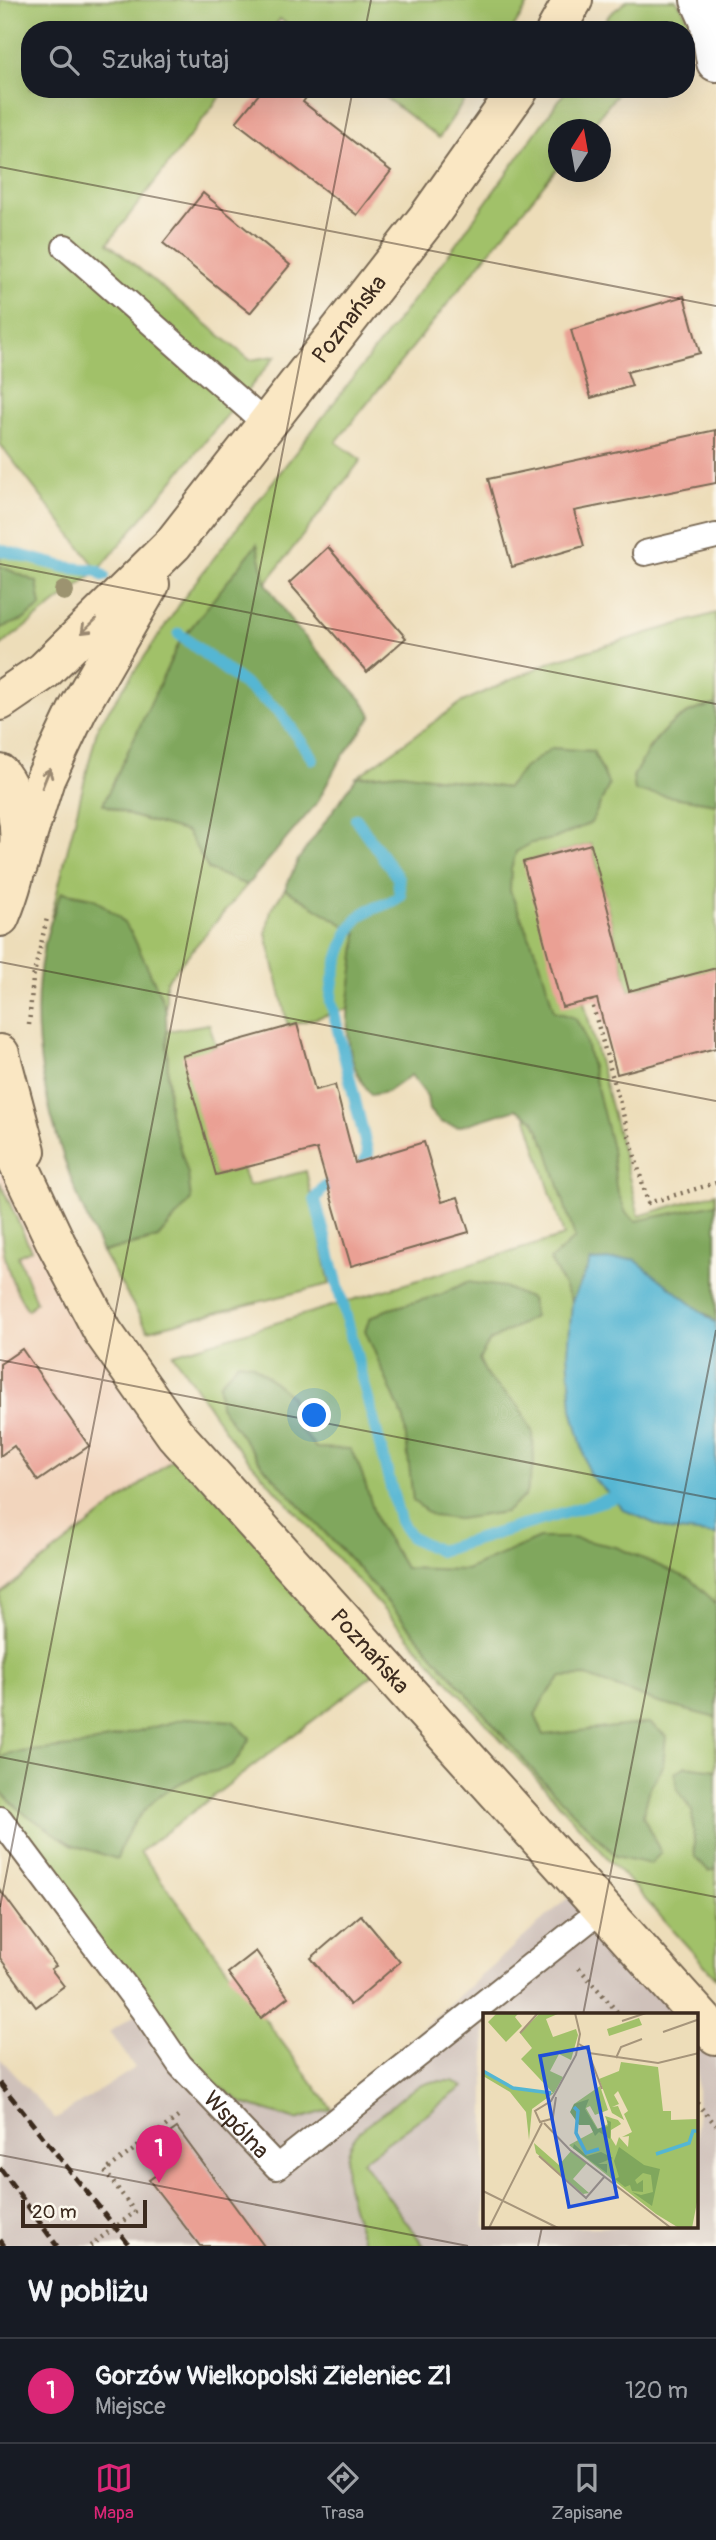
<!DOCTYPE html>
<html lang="pl">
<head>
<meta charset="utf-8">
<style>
	:root { --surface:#171b24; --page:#20242c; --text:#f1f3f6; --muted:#9ea1a6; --line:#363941; --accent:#db2777 }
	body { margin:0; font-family:Pangolin,sans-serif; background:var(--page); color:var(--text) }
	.compass { position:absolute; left:548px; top:119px; width:63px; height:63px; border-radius:50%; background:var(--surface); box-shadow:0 7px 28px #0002; rotate:11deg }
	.scale { position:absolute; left:21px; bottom:18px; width:126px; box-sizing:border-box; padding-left:7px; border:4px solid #3b2a1e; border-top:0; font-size:19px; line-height:24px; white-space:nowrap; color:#3b2a1e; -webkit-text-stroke:5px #fbf7ec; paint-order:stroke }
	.you { position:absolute; left:315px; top:1416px; width:24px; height:24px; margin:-18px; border:5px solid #fff; border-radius:50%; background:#1a73e8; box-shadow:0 0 0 10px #1a73e833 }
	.badge { display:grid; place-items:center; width:46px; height:46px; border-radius:50%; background:var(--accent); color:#fff; font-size:23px; font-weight:700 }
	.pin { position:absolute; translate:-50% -58px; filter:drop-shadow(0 2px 4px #0008) }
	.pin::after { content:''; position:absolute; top:37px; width:24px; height:21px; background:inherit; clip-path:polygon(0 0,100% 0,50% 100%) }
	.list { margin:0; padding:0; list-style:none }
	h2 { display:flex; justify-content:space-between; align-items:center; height:91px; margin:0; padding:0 28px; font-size:30px }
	h2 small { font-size:23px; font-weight:400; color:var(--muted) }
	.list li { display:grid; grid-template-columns:46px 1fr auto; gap:21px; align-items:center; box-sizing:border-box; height:105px; padding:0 28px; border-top:2px solid var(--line) }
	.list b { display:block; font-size:26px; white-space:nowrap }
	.list p { margin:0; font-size:23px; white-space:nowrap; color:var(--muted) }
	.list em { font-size:23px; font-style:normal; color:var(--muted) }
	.icon { flex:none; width:38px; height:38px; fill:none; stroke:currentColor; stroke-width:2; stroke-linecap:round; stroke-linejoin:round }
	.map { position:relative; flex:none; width:716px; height:2246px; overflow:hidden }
	.search { position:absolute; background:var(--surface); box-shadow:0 7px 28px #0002; left:21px; right:21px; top:21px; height:77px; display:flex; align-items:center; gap:18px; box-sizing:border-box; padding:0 24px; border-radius:28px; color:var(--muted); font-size:26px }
	.sheet { height:196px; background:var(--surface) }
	nav { display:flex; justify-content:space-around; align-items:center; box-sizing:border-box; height:98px; border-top:2px solid var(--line); background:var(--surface); font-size:19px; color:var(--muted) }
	nav a { display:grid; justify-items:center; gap:4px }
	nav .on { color:var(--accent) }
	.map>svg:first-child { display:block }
	.built { fill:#f2d5bd }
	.industrial { fill:#cfc1ba; fill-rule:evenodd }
	.green { fill:#a1c169; stroke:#6e7644; stroke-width:2 }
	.forest { fill:#80a75d; stroke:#5e683e; stroke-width:2 }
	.water { fill:#54b6d3; stroke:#487078; stroke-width:2 }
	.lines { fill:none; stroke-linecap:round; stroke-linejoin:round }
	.stream { stroke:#54b6d3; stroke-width:12 }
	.building { fill:#eaa094 }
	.lane-casing { stroke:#796954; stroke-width:28 }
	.street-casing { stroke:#796954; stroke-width:42 }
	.secondary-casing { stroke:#796954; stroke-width:42 }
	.path { stroke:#796954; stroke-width:4.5; stroke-dasharray:2 5; stroke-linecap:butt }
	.lane { stroke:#fff; stroke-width:24 }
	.street { stroke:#fff; stroke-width:38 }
	.secondary { stroke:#fae7c3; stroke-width:38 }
	.rail { stroke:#3b2a1e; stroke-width:5; stroke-dasharray:10 5; stroke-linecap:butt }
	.tree { fill:#9c9370 }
	.oneway { stroke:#9a8870 }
	.ticks { fill:none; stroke:#3b2a1e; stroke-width:2; stroke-opacity:0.45 }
	.labels { text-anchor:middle; stroke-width:7; stroke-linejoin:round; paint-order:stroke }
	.street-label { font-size:23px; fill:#3b2a1e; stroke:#fbf7ec }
	.inset-river { fill:none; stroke:#54b6d3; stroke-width:3.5 }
	.inset-road { fill:none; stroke:#a6957b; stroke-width:2 }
	.view { fill:#1d4ed8; fill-opacity:0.15; stroke:#1d4ed8; stroke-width:3.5 }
	.inset-edge { fill:none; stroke:#3b2a1e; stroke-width:3.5 }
</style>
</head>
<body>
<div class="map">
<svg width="716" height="2246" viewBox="0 0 716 2246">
	<rect width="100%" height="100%" fill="#fbf7ec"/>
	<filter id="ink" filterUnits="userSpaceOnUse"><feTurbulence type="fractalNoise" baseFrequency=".0143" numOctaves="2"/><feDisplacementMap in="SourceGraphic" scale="14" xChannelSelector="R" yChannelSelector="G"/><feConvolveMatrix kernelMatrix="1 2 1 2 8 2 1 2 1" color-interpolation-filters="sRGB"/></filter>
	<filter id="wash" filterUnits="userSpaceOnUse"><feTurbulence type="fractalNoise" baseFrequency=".00686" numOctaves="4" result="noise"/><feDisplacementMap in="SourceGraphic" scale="28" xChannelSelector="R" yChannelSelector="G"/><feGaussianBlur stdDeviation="1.57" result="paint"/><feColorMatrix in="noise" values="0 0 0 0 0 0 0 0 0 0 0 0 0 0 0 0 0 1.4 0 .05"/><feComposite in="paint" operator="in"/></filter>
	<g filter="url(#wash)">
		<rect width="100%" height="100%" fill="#edddb9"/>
		<path class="built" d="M0 1125 187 1448 0 1594Z"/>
		<path class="industrial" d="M580 1887 716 2035V2246H0V2058L55 2119 135 2068 110 2032 151 2004 196 2069 242 2103 296 2120 332 2109ZM485 2015H697V2227H485Z"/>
		<g class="green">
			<path d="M0 0H531L512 30H294L280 19 272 30H30V89H226L108 243 250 360 276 356 98 571 0 646V550L65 567 98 570 0 444Z"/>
			<path d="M628 0H676C690 15 696 38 686 56V30H601L609 15Z"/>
			<path d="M374 89H472L439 138Z"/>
			<path d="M567 89H621L589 129 558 130V167L336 442 361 460 266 583 257 545 179 643 104 804 132 816 188 832 209 870 247 885 166 981V1012L152 979 93 898 62 892 51 917 98 726 190 589 451 251Z"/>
			<path d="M716 613V705C683 709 667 725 647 750L716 732V968L629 991 591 844 524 862 584 1002 639 1216 716 1193V1978L235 1445 173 1354 564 1236 455 889 600 767 593 751C552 758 534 754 507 788L401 773 357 777 462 702 553 661Z"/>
			<path d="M285 889 358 933 348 1009 288 1026 266 933 271 910Z"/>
			<path d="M209 1024 216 1046 211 1048 216 1175 242 1168 248 1186 306 1171 330 1284 148 1330 102 1252 150 1241 177 1142 169 1113 167 1031Z"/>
			<path d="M0 1182 31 1250 18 1256 36 1302 28 1310C0 1270 0 1230 0 1182Z"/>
			<path d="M187 1448 383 1667 140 1852 332 2109 296 2120 242 2103 196 2069 0 1819V1594Z"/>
			<path d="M436 2081H453L463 2087 362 2161 424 2246H365C355 2215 332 2165 356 2135 364 2126 376 2118 386 2111 404 2095 412 2086 436 2081Z"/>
		</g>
		<g class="forest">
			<path d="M257 544 266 583 293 624 362 700 372 716 338 763 317 803 247 885 209 870 187 832 132 816 103 804 179 643Z"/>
			<path d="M0 566 37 582 41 606 23 620 0 628Z"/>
			<path d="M716 705V804L635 791 633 777C652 740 673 711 716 705Z"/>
			<path d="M552 748 593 751 609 785 591 823 554 839 532 843 516 852 511 869 510 891 540 962 554 1011 575 1018 583 1031 612 1149 616 1187 626 1213 636 1221 716 1204V1323L708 1315 591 1261 572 1301 550 1260 575 1238 547 1148 534 1120 516 1109 458 1127 440 1122 429 1110 427 1096 411 1075 387 1092 371 1095C331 1047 354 987 357 933L285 889 298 860 357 777 401 773 507 788 522 770Z"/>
			<path d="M62 892 95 899 119 917 132 934 161 996 166 1012 169 1113 188 1174 191 1200 158 1238 102 1252C50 1142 9 1009 62 892Z"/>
			<path d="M467 1282 504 1287 531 1299 534 1317 490 1341 479 1359 488 1378 519 1406 533 1433 534 1464 525 1496 506 1512 458 1519 433 1516 413 1501 404 1420 365 1330 370 1318 386 1310 440 1295Z"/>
			<path d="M238 1362 252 1364 291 1396 297 1425 316 1448 350 1449C364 1471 368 1497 377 1521 383 1534 397 1553 405 1568L466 1570 539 1538H572L616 1547 690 1579 716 1603V1718L659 1703 586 1676 562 1677 545 1696 535 1715 544 1735 650 1723 666 1736 663 1766 650 1788 643 1816 661 1853 650 1864 616 1856 538 1776 357 1567 263 1466 220 1406 219 1384Z"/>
			<path d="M188 1718 233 1721 250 1738C245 1746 239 1759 232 1765 223 1772 206 1772 196 1776 157 1791 129 1819 117 1859L71 1844 21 1811 0 1791V1758L10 1753 81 1746Z"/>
			<path d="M686 1766 716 1770V1869L709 1871 695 1858 692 1811 677 1788 675 1773Z"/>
		</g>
		<path class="water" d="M634 1259 716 1323V1535L669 1530 624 1510 589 1474 572 1409 568 1353 572 1301 591 1261Z"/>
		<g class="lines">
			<g class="stream">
				<path d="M0 550 65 567 98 571 104 576"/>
				<path d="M179 634 279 711 313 759"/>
				<path d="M356 819 398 878 400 896C387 906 378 905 366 912 345 923 331 978 331 1001L368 1154 360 1172"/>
				<path d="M342 1182 324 1187 315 1199 400 1521 411 1537 439 1551 629 1493"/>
			</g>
		</g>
		<g id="blocks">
			<g class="building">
				<path d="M263 89H312L303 102 391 171 357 215 236 122Z"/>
				<path d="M203 193 290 265 250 313 163 243Z"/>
				<path d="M684 296 700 353 627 372 632 386 591 398 571 330Z"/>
				<path d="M716 430V483L574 511 584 546 512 567 488 479Z"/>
				<path d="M328 547 406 638 367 672 289 583Z"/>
				<path d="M591 844 629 991 716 968V1048L617 1074 597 999 562 1007 523 862Z"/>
				<path d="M297 1024 315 1090 335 1085 355 1163 424 1142 442 1202 458 1197 469 1232 351 1266 317 1149 216 1175 182 1056Z"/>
				<path d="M22 1349 89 1446 38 1481 14 1446 0 1456V1364Z"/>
				<path d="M0 1890 56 1966 51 1969 64 1986 36 2007 0 1958Z"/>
				<path d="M361 1915 400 1962 350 2005 311 1958Z"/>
				<path d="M256 1951 288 1997 261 2018 228 1973Z"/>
				<path d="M177 2128 264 2246H200L149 2180 159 2173 143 2152Z"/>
			</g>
		</g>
	</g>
	<g filter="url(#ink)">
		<use href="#blocks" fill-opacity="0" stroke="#796954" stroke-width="2"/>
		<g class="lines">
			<g class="lane-casing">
				<g id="lane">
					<path d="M65 247 266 424"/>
					<path d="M645 553 716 536"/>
					<path id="s1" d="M0 1819 142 2009 180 2065 277 2167 601 1910"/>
				</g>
			</g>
			<g class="street-casing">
				<path id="street" d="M700 0 709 20 716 62"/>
			</g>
			<g class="secondary-casing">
				<g id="secondary">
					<path d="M556 30 573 0"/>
					<path id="s2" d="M0 701 44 671 173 544 429 216 519 89"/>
					<path d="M0 774C32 818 19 871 0 917"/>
					<path d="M18 866 45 779 78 709 150 584"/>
					<path d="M0 1054 26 1151"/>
					<path id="s3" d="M0 1125 56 1243 103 1332 175 1434 716 2035"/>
				</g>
			</g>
			<g class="path">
				<path d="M591 1000 648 1203 716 1183"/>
				<path d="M29 1025 33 978 47 918"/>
				<path d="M579 1968 620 2015"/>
				<path d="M697 2103 716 2125"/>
				<path d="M90 2246 135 2212 105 2171 182 2114"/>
			</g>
			<use href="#lane" class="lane"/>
			<use href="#street" class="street"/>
			<use href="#secondary" class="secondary"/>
			<g class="rail">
				<path d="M0 2083 130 2246"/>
				<path d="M0 2168 57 2246"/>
				<path d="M0 2240 4 2246"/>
			</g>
		</g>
		<circle class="tree" cx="64" cy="591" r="10"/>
		<defs><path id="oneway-shaft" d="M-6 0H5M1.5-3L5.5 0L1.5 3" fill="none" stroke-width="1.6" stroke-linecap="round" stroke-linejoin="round" transform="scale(1.75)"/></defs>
		<g class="oneway">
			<use href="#oneway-shaft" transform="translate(89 626) rotate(136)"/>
			<use href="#oneway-shaft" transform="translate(46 778) rotate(-68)"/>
		</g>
	</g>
	<path class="ticks" d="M365 30 371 0M0 167 716 306M0 564 716 704M0 962 716 1101M0 1360 716 1499M0 1757 716 1897M0 1907 353 89M583 2015 716 1330M0 2155 468 2246M538 2246 542 2227"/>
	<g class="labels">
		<g class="street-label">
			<text dy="8" stroke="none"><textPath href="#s2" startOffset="520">Poznańska</textPath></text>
			<text dy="8" stroke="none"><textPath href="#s3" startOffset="648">Poznańska</textPath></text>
			<text dy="8" stroke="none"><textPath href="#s1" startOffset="387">Wspólna</textPath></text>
		</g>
	</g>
	<g transform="translate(483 2013)">
		<rect width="215" height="215" fill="#edddb9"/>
		<path d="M14 0H36L32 4 39 13 23 29 5 9ZM57 0H77L63 6 70 24 93 16 95 22 88 47 76 41 67 58 80 64 71 80 49 96 46 127 43 99 27 79 0 63V58L30 75 70 80 38 46 49 35 37 20ZM156 5 159 12 126 23 124 16ZM138 49 175 54 180 98H188V107L215 106V184L209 215H196L173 201 86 132 110 119 99 97 101 90 91 91 117 73 125 97 112 102 107 93 103 95 115 116 125 111 122 103 135 107 138 111 128 117V125L133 133 136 124 145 134 146 123 139 124 149 119 141 101 145 98 135 78 131 82 136 91 129 94 135 93 141 107 129 100 116 66 136 58ZM51 130 76 152 88 138 104 150 90 166 106 180 100 181 53 140Z" fill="#a1c169"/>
		<path d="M106 86 102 96 114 116 125 113 124 107 128 109 127 126 116 119 112 123 107 112H96L87 99 91 91ZM91 131 104 143 118 139 130 145 115 151H124V160L90 135ZM136 134 161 152 177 156 169 193 149 179 158 182 170 179 168 162 160 160 152 167 154 171 160 167V179L149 178 147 172 142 174 132 166 136 164 131 148Z" fill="#80a75d"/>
		<path class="inset-river" d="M0 58 30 75 68 80M91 94 95 98 93 120 103 140 116 136M173 141 206 130 210 118H216"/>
		<path class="inset-road" d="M139 8 163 0M180 19 214 7M37 20 55 0M96 31 104 36 119 76M106 40 175 50 216 40M133 45 138 34 159 26M68 106 57 109 52 98 68 88 93 42 97 21 92 0M61 110 87 137 188 215M69 110 73 84M56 143 103 185 122 163M0 178 75 215M6 215 59 110"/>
		<path class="view" d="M105 34 134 184 86 194 57 43Z"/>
		<rect width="215" height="215" class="inset-edge"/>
	</g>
</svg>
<svg class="compass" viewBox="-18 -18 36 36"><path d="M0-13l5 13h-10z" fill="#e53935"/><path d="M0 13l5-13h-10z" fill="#9ea1a6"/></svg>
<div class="scale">20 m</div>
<div class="you"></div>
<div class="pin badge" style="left:159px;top:2183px">1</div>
<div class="search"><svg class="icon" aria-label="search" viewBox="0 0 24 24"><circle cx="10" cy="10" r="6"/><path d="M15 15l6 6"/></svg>Szukaj tutaj</div>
</div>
<section class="sheet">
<h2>W pobliżu<small></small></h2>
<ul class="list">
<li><span class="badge">1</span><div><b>Gorzów Wielkopolski Zieleniec Zl</b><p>Miejsce</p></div><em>120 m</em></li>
</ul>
</section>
<nav>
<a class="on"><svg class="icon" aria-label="map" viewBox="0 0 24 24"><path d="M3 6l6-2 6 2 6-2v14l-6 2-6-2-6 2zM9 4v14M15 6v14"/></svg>Mapa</a>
<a><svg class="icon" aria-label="directions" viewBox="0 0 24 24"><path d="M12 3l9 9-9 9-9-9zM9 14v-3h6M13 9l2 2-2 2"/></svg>Trasa</a>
<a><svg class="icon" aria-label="saved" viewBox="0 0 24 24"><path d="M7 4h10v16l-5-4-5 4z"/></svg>Zapisane</a>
</nav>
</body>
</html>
